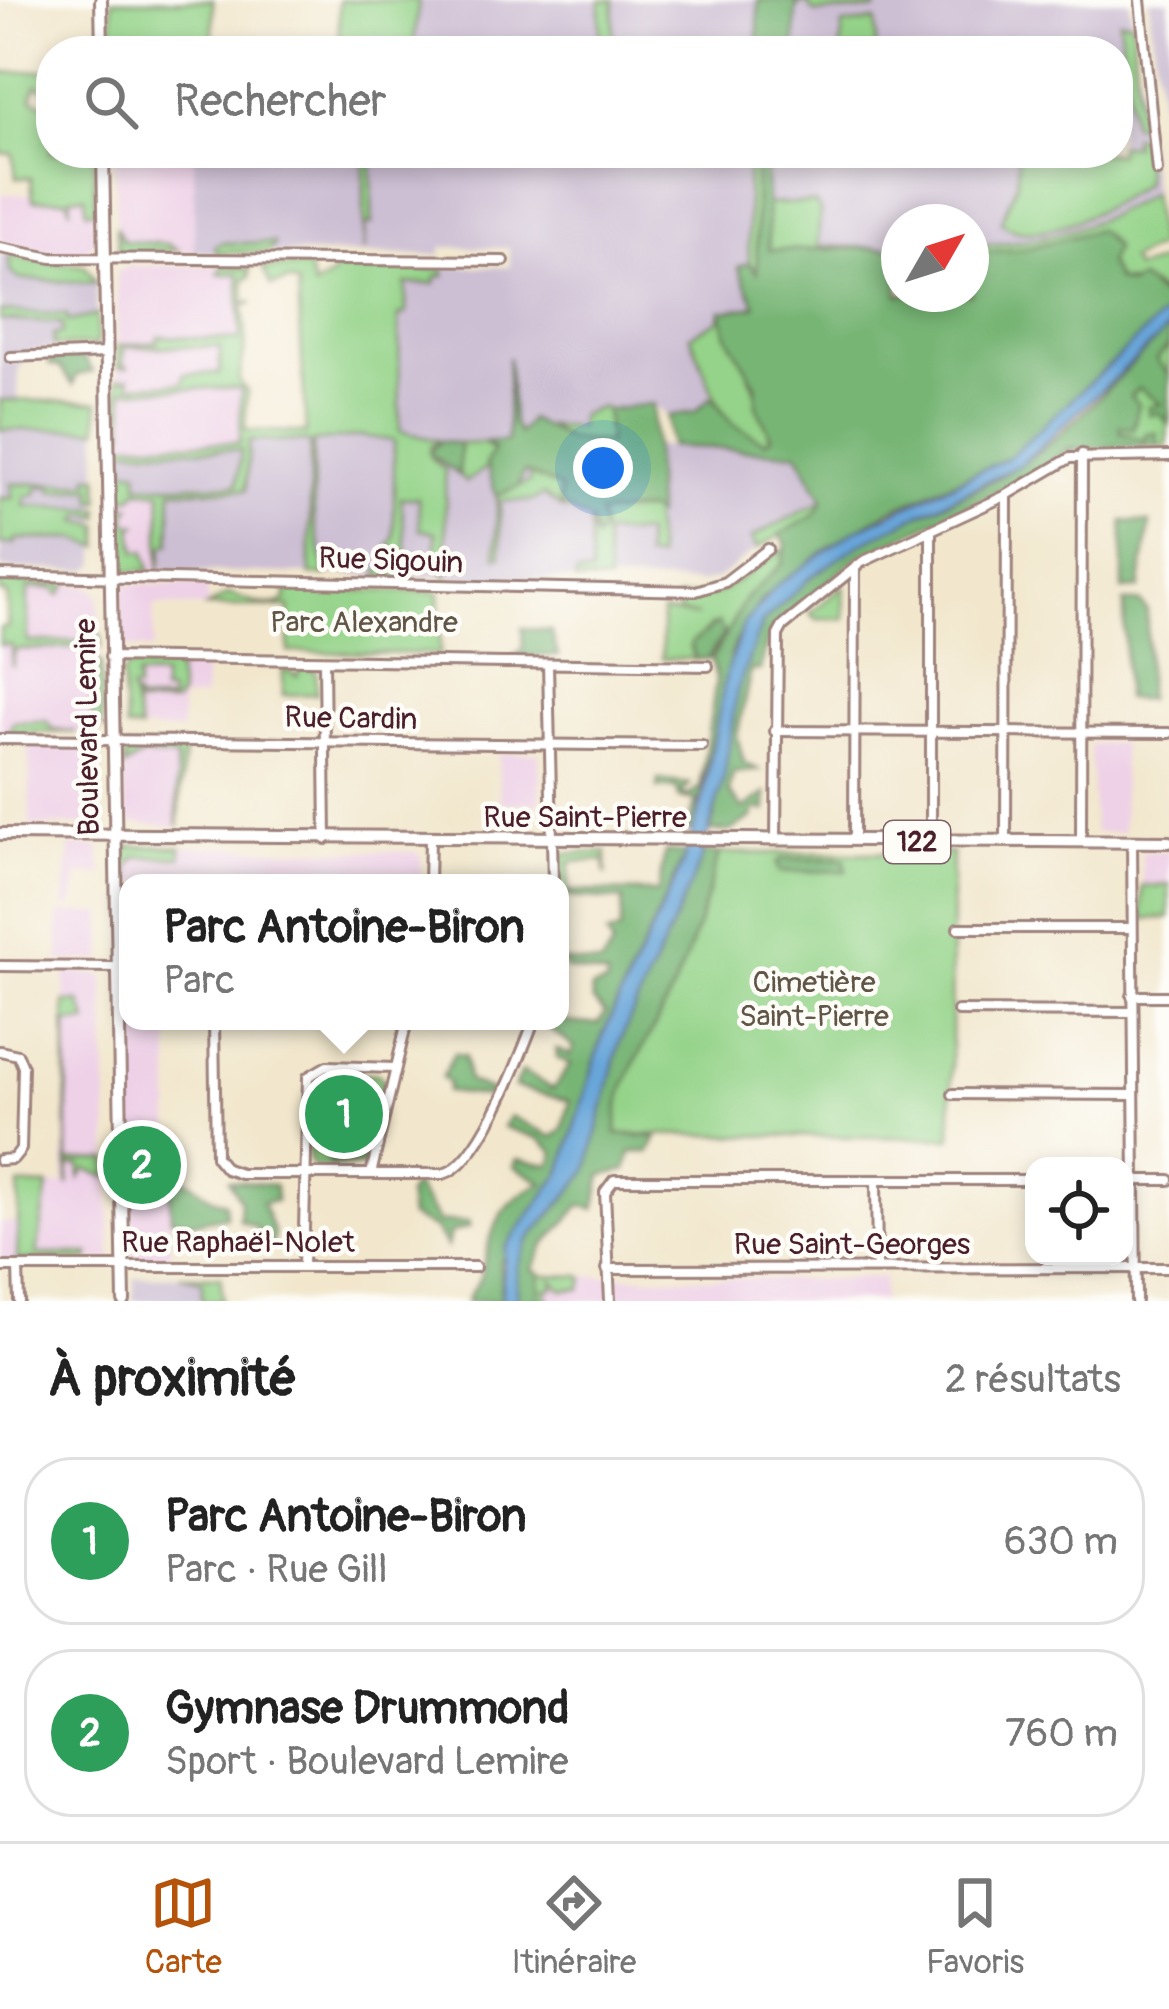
<!DOCTYPE html>
<html lang="fr">
<head>
<meta charset="utf-8">
<style>
	:root { --surface:#fff; --page:#f2f2f2; --text:#222; --muted:#767676; --line:#e0e0e0; --accent:#b45309 }
	body { margin:0; font-family:Pangolin,sans-serif; background:var(--page); color:var(--text) }
	.controls { position:absolute; right:36px; bottom:36px; display:grid; overflow:hidden; border-radius:24px; box-shadow:0 6px 18px #0003 }
	.controls button { width:108px; height:108px; display:grid; place-items:center; padding:0; border:0; border-bottom:3px solid var(--line); background:var(--surface); color:var(--text); font:60px sans-serif }
	.compass { position:absolute; left:881px; top:204px; width:108px; height:108px; border-radius:50%; background:var(--surface); box-shadow:0 6px 18px #0003; rotate:51deg }
	.you { position:absolute; left:603px; top:468px; width:42px; height:42px; margin:-30px; border:9px solid #fff; border-radius:50%; background:#1a73e8; box-shadow:0 0 0 18px #1a73e833 }
	.badge { display:grid; place-items:center; width:78px; height:78px; border-radius:50%; background:var(--accent); color:#fff; font-size:39px; font-weight:700 }
	.pin { position:absolute; translate:-50% -50%; border:6px solid #fff; box-shadow:0 3px 12px #0006 }
	.popup { position:absolute; left:119px; top:874px; width:450px; height:156px; box-sizing:border-box; display:grid; place-content:center; border-radius:24px; background:var(--surface); filter:drop-shadow(0 3px 9px #0005); font-size:39px; white-space:nowrap; color:var(--muted) }
	.popup b { font-size:45px; color:var(--text) }
	.popup::after { content:''; position:absolute; left:50%; top:100%; margin-left:-24px; border:24px solid transparent; border-top-color:var(--surface) }
	.list { margin:0; padding:0; list-style:none }
	h2 { display:flex; justify-content:space-between; align-items:center; height:156px; margin:0; padding:0 48px; font-size:51px }
	h2 small { font-size:39px; font-weight:400; color:var(--muted) }
	.list li { display:grid; grid-template-columns:78px 1fr auto; gap:36px; align-items:center; box-sizing:border-box; height:168px; margin:0 24px 24px; padding:0 24px; border:3px solid var(--line); border-radius:48px }
	.list b { display:block; font-size:45px; white-space:nowrap }
	.list p { margin:0; font-size:39px; white-space:nowrap; color:var(--muted) }
	.list em { font-size:39px; font-style:normal; color:var(--muted) }
	.icon { flex:none; width:66px; height:66px; fill:none; stroke:currentColor; stroke-width:2; stroke-linecap:round; stroke-linejoin:round }
	.map { position:relative; flex:none; width:1169px; height:1301px; overflow:hidden }
	.search { position:absolute; background:var(--surface); box-shadow:0 6px 18px #0003; left:36px; right:36px; top:36px; height:132px; display:flex; align-items:center; gap:30px; box-sizing:border-box; padding:0 42px; border-radius:48px; color:var(--muted); font-size:45px }
	.sheet { height:540px; background:var(--surface) }
	nav { display:flex; justify-content:space-around; align-items:center; box-sizing:border-box; height:168px; border-top:3px solid var(--line); background:var(--surface); font-size:33px; color:var(--muted) }
	nav a { display:grid; justify-items:center; gap:6px }
	nav .on { color:var(--accent) }
	.map>svg:first-child { display:block }
	.built { fill:#eed0e7 }
	.industrial { fill:#ccbed3 }
	.green { fill:#94d389; stroke:#6f795a; stroke-width:3 }
	.forest { fill:#77b575; stroke:#606a50; stroke-width:3 }
	.water { fill:#68a6da; stroke:#596282; stroke-width:3 }
	.lines { fill:none; stroke-linecap:round; stroke-linejoin:round }
	.minor-casing { stroke:#9e837c; stroke-width:14 }
	.major-casing { stroke:#9e837c; stroke-width:16 }
	.minor { stroke:#fff; stroke-width:8 }
	.major { stroke:#fff; stroke-width:10 }
	.labels { text-anchor:middle; stroke-width:9; stroke-linejoin:round; paint-order:stroke }
	.shield { fill:#fdfcf7; stroke:#806168; stroke-width:3 }
	.shield-label { font-size:27px; font-weight:bold; fill:#4a1f2b }
	.street-label { font-size:30px; fill:#4a1f2b; stroke:#fdfcf7 }
	.park-label { font-size:30px; fill:#605547; stroke:#fdfcf7 }
</style>
</head>
<body>
<div class="map">
<svg width="1169" height="1301" viewBox="0 0 1169 1301">
	<rect width="100%" height="100%" fill="#fdfcf7"/>
	<filter id="ink" filterUnits="userSpaceOnUse"><feTurbulence type="fractalNoise" baseFrequency=".00833" numOctaves="2"/><feDisplacementMap in="SourceGraphic" scale="24" xChannelSelector="R" yChannelSelector="G"/><feConvolveMatrix kernelMatrix="1 2 1 2 8 2 1 2 1" color-interpolation-filters="sRGB"/></filter>
	<filter id="wash" filterUnits="userSpaceOnUse"><feTurbulence type="fractalNoise" baseFrequency=".004" numOctaves="4" result="noise"/><feDisplacementMap in="SourceGraphic" scale="48" xChannelSelector="R" yChannelSelector="G"/><feGaussianBlur stdDeviation="2.7" result="paint"/><feColorMatrix in="noise" values="0 0 0 0 0 0 0 0 0 0 0 0 0 0 0 0 0 1.4 0 .05"/><feComposite in="paint" operator="in"/></filter>
	<g filter="url(#wash)">
		<rect width="100%" height="100%" fill="#f2e7cd"/>
		<g class="built">
			<path d="M115 153 194 155V252L117 250Z"/>
			<path d="M0 194H34V200L95 196 94 242 84 252 52 253 0 242Z"/>
			<path d="M129 266H239L241 443 119 445 117 280V272Z"/>
			<path d="M165 491 163 571 124 570 120 492Z"/>
			<path d="M37 582 86 585 98 594 102 728 94 734H0V636L23 637 26 588Z"/>
			<path d="M127 584 207 586V607L154 605 153 649 128 648 121 639V597Z"/>
			<path d="M130 666 205 667 204 697 181 700V731L126 729 122 674Z"/>
			<path d="M1122 743 1123 832H1094L1090 744Z"/>
			<path d="M29 746 99 747 102 768 93 824 30 827Z"/>
			<path d="M129 747 184 748 178 827 125 822 124 752Z"/>
			<path d="M498 753H539L540 803H500Z"/>
			<path d="M70 846 99 847 103 874 78 875 72 907H64Z"/>
			<path d="M130 846 415 852 421 856V883H128V1021H170V1261H139L132 1254 123 866Z"/>
			<path d="M1169 851V885L1142 886V852Z"/>
			<path d="M58 913H103V960L60 962Z"/>
			<path d="M65 972 104 975 111 1260 0 1261V1223H18L19 1185H64Z"/>
			<path d="M599 1276 826 1280 884 1277 882 1301H539V1277Z"/>
		</g>
		<g class="industrial">
			<path d="M419 0H1129L1153 193 1101 223 1022 244 971 245V222H899V248L822 251 765 227V153H1118V51H413Z"/>
			<path d="M1149 0H1169V175L1156 66Z"/>
			<path d="M194 153H747L749 263 738 268 757 306 721 311 719 320 690 335 713 398 687 415 668 416 653 405 609 443 519 434 513 424 509 359 508 441 445 442 459 461 492 472 496 495 524 472 564 510 586 517 656 514 655 446 798 453 824 500 717 579 701 583 163 571 164 491 120 492 119 445 363 436 438 441 400 431 399 267H510L509 248 441 247V255L194 252Z"/>
			<path d="M0 254 40 264 81 265 96 280 97 345 33 350 19 368 18 400H0Z"/>
			<path d="M98 429 97 564 88 570 0 569V430Z"/>
			<path d="M201 1276 202 1301H133L135 1277Z"/>
		</g>
		<g class="green">
			<path d="M112 0H213V51H113Z"/>
			<path d="M339 0H419L413 51H339Z"/>
			<path d="M600 0H614L613 51H600Z"/>
			<path d="M796 0 876 6V10L815 13 805 2 795 8Z"/>
			<path d="M1119 20 1132 21 1140 125H1132Z"/>
			<path d="M876 21V50L840 51 843 25Z"/>
			<path d="M51 70V92L36 85 32 99 51 107V153H94L95 211H86L85 196 71 197 70 210 68 199 33 200 31 178H16L13 154 0 153V73Z"/>
			<path d="M1143 134 1145 182C1116 204 1032 252 1001 222L1017 182 1018 153H1118V145H1133L1132 136Z"/>
			<path d="M364 153H372V224L365 225 364 252Z"/>
			<path d="M747 153H755L757 273 749 263Z"/>
			<path d="M1151 193 1159 246 1130 260 1135 269 1169 259 1165 295 1151 286 1117 281 1108 263 1113 244 1098 230 1024 249 971 253V245C1039 244 1093 228 1151 193Z"/>
			<path d="M815 203 820 210 818 246 899 248 769 250 764 204Z"/>
			<path d="M116 226 124 241 168 244 178 250 119 252Z"/>
			<path d="M221 243H274V246L268 252 217 253 215 246Z"/>
			<path d="M9 256 85 266 96 283 19 279 10 272Z"/>
			<path d="M223 266 250 269V277L244 279V302L253 303 243 305 246 340 239 381 247 391 245 430 306 433 298 285 289 281 271 286 263 268 308 267 314 287 333 275 334 268H443L444 276H436L435 283 406 284V314L399 315 400 431 440 441 430 446 432 459 445 470 447 578 436 564V532L420 530 418 498H401L407 555 427 553 426 560H409V577H379V569L394 568V547H388L394 538V441L362 436 313 442 314 520 326 575H310V444L305 441H249L246 490H172L170 544 164 545 159 571 161 492 138 490 131 498 120 497 119 460 125 459V470H138L139 485H237L241 450 119 449V443H240L241 388 124 390 125 433H119L118 379 130 378V385L183 383 184 374 220 373V347H124L123 365 129 367H118L117 346 157 342 158 336 240 340 239 274H218Z"/>
			<path d="M0 311 67 315 68 321 97 315V345L54 346 53 335 62 333V323L0 320Z"/>
			<path d="M721 311C733 334 773 425 769 441 717 434 709 376 690 335L719 320Z"/>
			<path d="M1160 336 1169 346 1167 446 1096 445 1063 454 1118 371Z"/>
			<path d="M0 400 98 402V429L0 430Z"/>
			<path d="M601 407 606 410 609 443 568 439 547 425 578 428 580 415Z"/>
			<path d="M484 443 494 453 486 468 466 482 459 475 460 444Z"/>
			<path d="M530 474 560 488 564 510 543 495 532 501H500L501 556H496L497 496 529 482Z"/>
			<path d="M89 476H99L100 501H93L92 488 53 492V487H38L35 495 26 496 25 506 100 509V517L84 514 77 521 100 525V547L76 539H16L15 544H0V498H13L11 484 89 483Z"/>
			<path d="M824 500 815 515 757 549 751 538Z"/>
			<path d="M120 506 133 507 127 509V523L137 525 132 529 137 551H145L150 571 124 570Z"/>
			<path d="M652 510 657 559 645 558V534H604L608 582 575 581 577 574H591L589 520 593 535 599 530 598 514Z"/>
			<path d="M787 547 779 570 746 598 712 659H707L720 642 712 625 690 647 695 659H662V612L698 616 679 613 677 598 717 594Z"/>
			<path d="M0 582 67 585 60 595 51 588 28 589V642L84 641V635H101V647L15 650 12 667 11 645H0V628L8 627 7 594 0 593Z"/>
			<path d="M844 586 845 619H816L810 613Z"/>
			<path d="M286 589 439 592 440 654 289 652V607H207L229 594C247 600 269 612 286 600Z"/>
			<path d="M92 662H101L102 728 89 735 84 729 92 727Z"/>
			<path d="M130 666 184 667 177 671 180 697 174 704 137 705 135 695 138 702 170 701 169 693H162V677H137V690H131L140 730 126 729 122 674Z"/>
			<path d="M301 667 316 671 317 694 283 695V668L297 676Z"/>
			<path d="M46 721 53 729 76 732 8 733 13 722Z"/>
			<path d="M127 748H184L178 827 176 758 143 755 124 768Z"/>
			<path d="M130 846 181 847V857H137L130 865 127 918 123 859Z"/>
			<path d="M606 852V876L604 860 570 862 568 897 560 896 562 854Z"/>
			<path d="M719 853H952L951 1138 617 1134V1097L677 979Z"/>
			<path d="M1169 885V918L1142 919V886Z"/>
			<path d="M65 1002H80L88 1022 67 1023 68 1161 108 1159 109 1178 86 1169 80 1178V1165H69L68 1186Z"/>
			<path d="M332 1073 377 1074 384 1080 363 1166 314 1167 309 1161C310 1133 299 1080 332 1073Z"/>
			<path d="M19 1185 48 1186 37 1254H89L88 1260 17 1261Z"/>
			<path d="M539 1275 581 1276 584 1279 581 1289 562 1290 553 1280V1288L545 1289 549 1301H539Z"/>
			<path d="M179 1276 221 1277 222 1301H202V1281Z"/>
		</g>
		<g class="forest">
			<path d="M758 0H796L795 51H758Z"/>
			<path d="M755 153H765L769 250 899 248V294H971V253L1024 249 1098 230 1115 248 1108 263 1117 281 1130 285 1140 279 1160 296 1169 285V310L1009 457 888 511 829 547 761 600 734 644 693 831H686L696 801 679 798 677 788H658L659 780 690 784 682 793 686 797 700 788 716 681 712 659 746 598 782 564 786 544 780 534 815 515 823 500 798 453 670 446 668 416 695 412 711 397 732 423 765 442 772 437 756 406V385L727 335 721 311 756 306 738 267 749 263 757 272Z"/>
			<path d="M1169 328V346L1156 360 1169 374V424L1159 413 1150 415 1148 407 1161 404 1139 388 1130 396 1139 404 1133 429 1120 426 1121 433 1146 440V433H1157L1158 445 1070 449 1011 485 857 558 774 627C767 638 763 656 760 670H751L737 736 744 763 759 770 733 773 729 792 743 809 766 793V810L755 809 752 818 730 831H710C729 766 724 686 760 627 813 540 941 516 1021 464 1076 428 1121 372 1169 328Z"/>
			<path d="M83 357 93 372 77 375 73 385 60 367 50 365 49 359Z"/>
			<path d="M508 357 513 424 519 434 529 419 568 439 608 443 606 410 653 404 656 515 647 510 599 514 602 532 595 539 591 522 560 505V488L529 474 524 472 518 487 496 495 486 463 494 450 484 443 507 441Z"/>
			<path d="M440 441 460 444 459 475 429 453Z"/>
			<path d="M1123 521 1150 523 1139 589 1123 590Z"/>
			<path d="M1124 602H1141L1147 610V699H1125Z"/>
			<path d="M718 623 724 633 707 659H695L691 643Z"/>
			<path d="M522 628 551 631 558 656 514 655 523 649Z"/>
			<path d="M665 852 686 853 603 1034 561 1173 500 1263 501 1301H467C470 1290 479 1284 481 1274 492 1230 497 1202 543 1183L514 1166 517 1159 551 1165 555 1153 538 1138 503 1127 510 1116 553 1137 562 1130 570 1101 514 1087 522 1071 553 1089 571 1064 557 1058 556 1049 571 1055 574 1047 543 1024C560 1016 579 1027 599 1023L605 1013 593 1001 591 989 607 984V977L566 969 560 961 601 965 613 946 607 935 620 931 623 900 568 897V891L658 892Z"/>
			<path d="M703 853H719C706 903 689 957 666 1004 643 1052 617 1079 617 1134L657 1137 650 1152H631L627 1170 602 1175 595 1209 581 1205 543 1247 533 1270 540 1272 539 1301H517V1267L529 1240 587 1172 620 1041Z"/>
			<path d="M782 859H844L847 871 780 872 777 863Z"/>
			<path d="M454 1053 465 1056 468 1081 494 1092 492 1097 447 1092 448 1082 442 1078Z"/>
			<path d="M320 1105 372 1135 363 1166 330 1163 328 1132H318L314 1120Z"/>
			<path d="M167 1139 171 1174C194 1177 200 1198 225 1202L226 1216 196 1222 171 1219Z"/>
			<path d="M229 1180 275 1185 276 1201 262 1203 274 1233 272 1247 254 1226 239 1220 240 1200Z"/>
			<path d="M414 1185 439 1222H469L470 1227 450 1233 447 1247 435 1229 410 1217 407 1195Z"/>
		</g>
		<path class="water" d="M1169 310V328L1021 464 860 544 811 577 762 623 737 691 724 778 700 863 620 1041 587 1172 529 1240 517 1267V1301H501L505 1248 561 1173 603 1034 682 865 703 799 726 673 744 623 777 585 852 532 1009 457Z"/>
	</g>
	<g filter="url(#ink)">
		<g class="lines">
			<g class="minor-casing">
				<g id="minor">
					<path d="M1140 0 1157 171"/>
					<path d="M0 248 52 258 504 261"/>
					<path d="M11 357 107 353"/>
					<path d="M0 575 696 591 725 582 768 549"/>
					<path d="M110 657 708 666"/>
					<path d="M324 661 326 839"/>
					<path d="M548 664 553 883"/>
					<path d="M775 731 1169 733"/>
					<path d="M0 739 702 746"/>
					<path d="M776 840 778 635 783 626 862 562 1007 495 1070 458 1169 456"/>
					<path d="M854 840 855 568"/>
					<path d="M931 840V530"/>
					<path d="M1006 841 1007 496"/>
					<path d="M1081 841 1082 454"/>
					<path d="M1132 842 1136 1301"/>
					<path d="M429 883 430 840"/>
					<path d="M958 928H1132"/>
					<path d="M0 966 116 967"/>
					<path d="M1132 996H1169"/>
					<path d="M958 1011 1132 1012"/>
					<path d="M214 1021 216 1157 226 1169 241 1174H443C480 1165 520 1057 534 1021"/>
					<path d="M0 1051 18 1055 23 1067 21 1149 13 1159 0 1160"/>
					<path d="M953 1094 1133 1095"/>
					<path d="M371 1174 407 1021"/>
					<path d="M876 1180 877 1268"/>
					<path d="M1124 1180H1169"/>
					<path d="M303 1266 308 1077 327 1066 395 1068"/>
					<path d="M0 1267H475"/>
					<path d="M18 1267 19 1301"/>
					<path d="M607 1269 1169 1268"/>
					<path d="M610 1301 605 1192 614 1180H1034"/>
				</g>
			</g>
			<g class="major-casing">
				<g id="major">
					<path d="M101 0 102 51"/>
					<path d="M103 153 124 1301"/>
					<path d="M0 834 1169 842"/>
				</g>
			</g>
			<use href="#minor" class="minor"/>
			<use href="#major" class="major"/>
		</g>
	</g>
	<g class="labels">
		<rect class="shield" x="884" y="821" width="66" height="42" rx="9"/>
		<g class="shield-label">
			<text x="917" y="851">122</text>
		</g>
		<g class="street-label">
			<text transform="translate(391 560) rotate(2)" y="10">Rue Sigouin</text>
			<text transform="translate(351 718) rotate(1)" y="10">Rue Cardin</text>
			<text transform="translate(87 727) rotate(-91)" y="10">Boulevard Lemire</text>
			<text x="585" y="827">Rue Saint-Pierre</text>
			<text x="238" y="1252">Rue Raphaël-Nolet</text>
			<text x="852" y="1254">Rue Saint-Georges</text>
		</g>
		<g class="park-label">
			<text x="364" y="632">Parc Alexandre</text>
			<text x="814" y="992">Cimetière<tspan x="814" dy="34">Saint-Pierre</tspan></text>
		</g>
	</g>
</svg>
<div class="controls">
<button><svg class="icon" aria-label="locate" viewBox="0 0 24 24"><circle cx="12" cy="12" r="6"/><path d="M12 2v4M12 18v4M2 12h4M18 12h4"/></svg></button>
</div>
<svg class="compass" viewBox="-18 -18 36 36"><path d="M0-13l5 13h-10z" fill="#e53935"/><path d="M0 13l5-13h-10z" fill="#767676"/></svg>
<div class="you"></div>
<div class="pin badge" style="left:344px;top:1114px;background:#2e9e5b">1</div>
<div class="popup"><b>Parc Antoine-Biron</b>Parc</div>
<div class="pin badge" style="left:142px;top:1165px;background:#2e9e5b">2</div>
<div class="search"><svg class="icon" aria-label="search" viewBox="0 0 24 24"><circle cx="10" cy="10" r="6"/><path d="M15 15l6 6"/></svg>Rechercher</div>
</div>
<section class="sheet">
<h2>À proximité<small>2 résultats</small></h2>
<ul class="list">
<li><span class="badge" style="background:#2e9e5b">1</span><div><b>Parc Antoine-Biron</b><p>Parc · Rue Gill</p></div><em>630 m</em></li>
<li><span class="badge" style="background:#2e9e5b">2</span><div><b>Gymnase Drummond</b><p>Sport · Boulevard Lemire</p></div><em>760 m</em></li>
</ul>
</section>
<nav>
<a class="on"><svg class="icon" aria-label="map" viewBox="0 0 24 24"><path d="M3 6l6-2 6 2 6-2v14l-6 2-6-2-6 2zM9 4v14M15 6v14"/></svg>Carte</a>
<a><svg class="icon" aria-label="directions" viewBox="0 0 24 24"><path d="M12 3l9 9-9 9-9-9zM9 14v-3h6M13 9l2 2-2 2"/></svg>Itinéraire</a>
<a><svg class="icon" aria-label="saved" viewBox="0 0 24 24"><path d="M7 4h10v16l-5-4-5 4z"/></svg>Favoris</a>
</nav>
</body>
</html>
